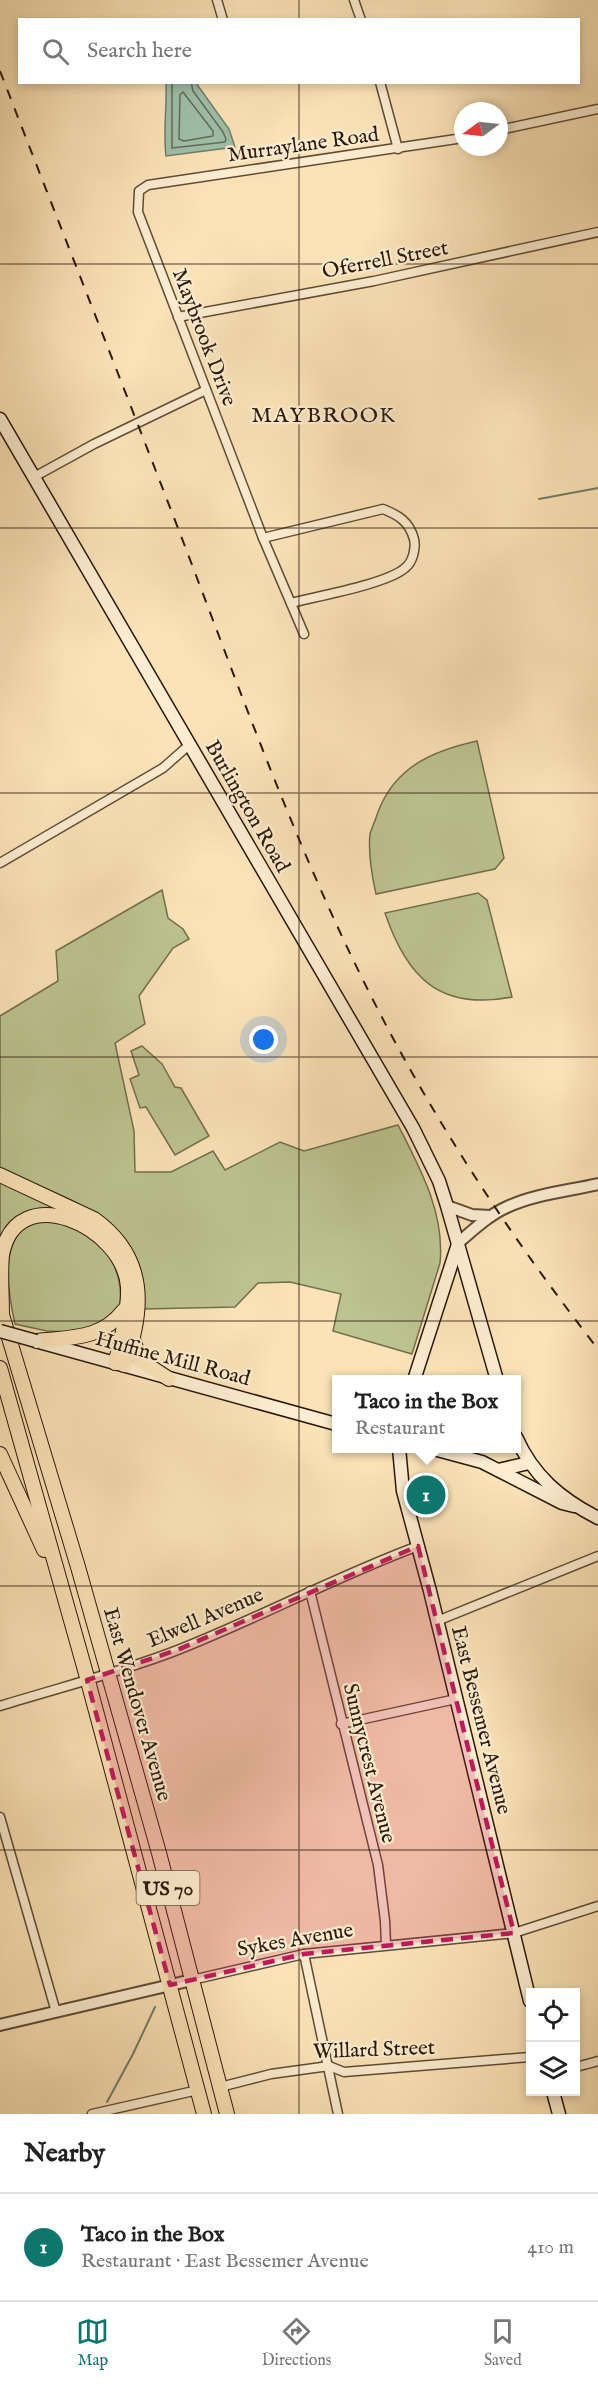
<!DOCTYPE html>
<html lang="en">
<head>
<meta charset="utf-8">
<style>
	:root { --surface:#fff; --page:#f2f2f2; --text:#222; --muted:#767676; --line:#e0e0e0; --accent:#0f766e }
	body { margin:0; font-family:"IM FELL English",serif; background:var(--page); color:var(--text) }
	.controls { position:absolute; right:18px; bottom:18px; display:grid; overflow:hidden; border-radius:0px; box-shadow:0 3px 9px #0003 }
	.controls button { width:54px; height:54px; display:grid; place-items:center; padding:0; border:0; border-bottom:2px solid var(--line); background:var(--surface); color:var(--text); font:30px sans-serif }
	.compass { position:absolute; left:454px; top:102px; width:54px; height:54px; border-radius:50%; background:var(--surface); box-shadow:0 3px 9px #0003; rotate:255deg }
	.you { position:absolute; left:264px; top:1040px; width:21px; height:21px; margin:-15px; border:4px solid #fff; border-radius:50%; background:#1a73e8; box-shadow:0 0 0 9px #1a73e833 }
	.badge { display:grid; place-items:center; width:39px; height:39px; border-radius:50%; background:var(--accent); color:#fff; font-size:20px; font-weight:700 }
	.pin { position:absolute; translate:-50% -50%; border:3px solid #fff; box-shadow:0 2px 6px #0006 }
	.popup { position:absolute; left:332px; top:1375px; width:189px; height:78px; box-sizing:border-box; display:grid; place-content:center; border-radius:0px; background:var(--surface); filter:drop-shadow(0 2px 4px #0005); font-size:20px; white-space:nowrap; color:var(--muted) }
	.popup b { font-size:22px; color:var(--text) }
	.popup::after { content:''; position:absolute; left:50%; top:100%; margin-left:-12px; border:12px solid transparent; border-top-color:var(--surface) }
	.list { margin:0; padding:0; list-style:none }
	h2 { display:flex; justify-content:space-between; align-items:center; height:78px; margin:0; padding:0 24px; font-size:26px }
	h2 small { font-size:20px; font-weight:400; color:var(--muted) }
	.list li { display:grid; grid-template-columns:39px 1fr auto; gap:18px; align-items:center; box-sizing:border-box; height:108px; padding:0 24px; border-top:2px solid var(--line) }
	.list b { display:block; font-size:22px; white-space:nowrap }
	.list p { margin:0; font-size:20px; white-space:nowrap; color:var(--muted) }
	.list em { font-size:20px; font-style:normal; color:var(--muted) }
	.icon { flex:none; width:33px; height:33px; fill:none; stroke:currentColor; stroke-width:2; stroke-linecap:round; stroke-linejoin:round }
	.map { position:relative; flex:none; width:598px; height:2114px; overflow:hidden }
	.search { position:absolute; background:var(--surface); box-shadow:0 3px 9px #0003; left:18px; right:18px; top:18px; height:66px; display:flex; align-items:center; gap:15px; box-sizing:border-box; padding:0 21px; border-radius:0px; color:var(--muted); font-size:22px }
	.sheet { height:186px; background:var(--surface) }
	nav { display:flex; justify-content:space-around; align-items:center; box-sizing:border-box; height:84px; border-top:2px solid var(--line); background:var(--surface); font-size:16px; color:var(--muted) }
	nav a { display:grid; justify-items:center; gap:3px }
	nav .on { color:var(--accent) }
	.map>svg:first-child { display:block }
	.green { fill:#bcc490; stroke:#726e4e; stroke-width:1.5 }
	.water { fill:#9fbfaa; stroke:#707d6b; stroke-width:1.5 }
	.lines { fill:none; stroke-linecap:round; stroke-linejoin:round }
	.shore { stroke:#646c5b; stroke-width:1.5 }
	.stream { stroke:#707d6b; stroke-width:2 }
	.minor-casing { stroke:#5e4c37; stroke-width:11 }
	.tertiary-casing { stroke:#5e4c37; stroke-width:14 }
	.secondary-casing { stroke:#29190c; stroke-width:15 }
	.trunk-casing { stroke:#29190c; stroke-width:16 }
	.minor { stroke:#fcedd0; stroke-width:8 }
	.tertiary { stroke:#fcedd0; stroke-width:10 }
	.secondary { stroke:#fcedd0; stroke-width:12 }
	.trunk { stroke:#fbe3b7; stroke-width:14 }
	.rail { stroke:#29190c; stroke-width:2; stroke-dasharray:10 10; stroke-linecap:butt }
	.secondary-bridge-casing { stroke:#29190c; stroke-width:15; stroke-linecap:butt }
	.secondary-bridge { stroke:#fcedd0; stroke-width:12 }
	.marked { fill:#c2185b; fill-opacity:0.2; stroke:#c2185b; stroke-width:4.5; stroke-dasharray:12 8; stroke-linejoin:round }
	.grid { fill:none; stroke:#29190c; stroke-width:1.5; stroke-opacity:0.55 }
	.labels { text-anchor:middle; stroke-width:4.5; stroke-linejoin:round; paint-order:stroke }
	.shield { fill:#fcedd0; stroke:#685947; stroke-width:1.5 }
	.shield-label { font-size:20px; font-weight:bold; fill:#29190c }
	.street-label { font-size:21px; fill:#29190c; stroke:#fcedd0 }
	.neighbourhood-label { font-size:22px; letter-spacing:1.5px; fill:#29190c; stroke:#fcedd0 }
</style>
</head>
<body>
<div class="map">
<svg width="598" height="2114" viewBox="0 0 598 2114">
	<rect width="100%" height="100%" fill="#fbe3b7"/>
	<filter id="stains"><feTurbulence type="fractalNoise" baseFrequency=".00333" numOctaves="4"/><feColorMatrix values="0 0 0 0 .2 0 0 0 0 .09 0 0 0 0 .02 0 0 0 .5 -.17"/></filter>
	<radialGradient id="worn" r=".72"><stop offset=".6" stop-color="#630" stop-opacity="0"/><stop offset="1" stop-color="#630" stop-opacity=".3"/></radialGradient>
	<g class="green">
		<path d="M477 741 504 858 495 869 376 894C372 876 368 852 370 834 372 827 376 819 378 812 395 767 432 751 477 741Z"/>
		<path d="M162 890 168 918 183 929 189 939 173 948 139 996 145 1024 115 1043 134 1131 135 1172H171L213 1151 225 1170 280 1142 304 1151 398 1125C420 1168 445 1213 440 1263L412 1354 333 1331 341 1294 290 1282 258 1283 235 1307 144 1309C151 1215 66 1202 0 1168V1016L58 981 56 951Z"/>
		<path d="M478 893 487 900 512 997C440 1011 407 978 385 913Z"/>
		<path d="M142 1046 162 1064 175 1087 181 1088 209 1136 175 1155 146 1107 140 1108 130 1079 139 1075 131 1051Z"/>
		<path d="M0 1181 63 1212C26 1205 21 1219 0 1246Z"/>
		<path d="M50 1219C62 1224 79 1227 89 1235 112 1252 123 1278 120 1305L99 1327 70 1332 47 1331 15 1324C9 1297 0 1250 23 1228 30 1222 40 1221 50 1219Z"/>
	</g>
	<path class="water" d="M166 83H196L229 129 235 147 166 156C163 132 167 107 166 83Z"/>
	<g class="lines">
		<g class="shore">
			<path d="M172 82V148L225 142 226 139 223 132 193 91 191 82"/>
			<path d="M183 92 213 131V136L184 141 179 139 180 95Z"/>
		</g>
		<g class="stream">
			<path d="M539 499 598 488"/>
			<path d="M107 2102 133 2054 155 2007"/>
		</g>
		<g class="minor-casing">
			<g id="minor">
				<path d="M217 0 223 20"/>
				<path d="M354 0 361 20"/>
				<path d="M380 82 398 149"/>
				<path d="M499 130 598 109"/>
				<path d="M178 317 374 281 598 232"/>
				<path d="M34 477 94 444 206 390"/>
				<path d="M263 538 383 509C398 515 409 521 414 539 416 548 413 562 405 568 387 584 318 596 291 603"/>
				<path d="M304 634 263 538 138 212 139 191 148 185 463 138"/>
				<path d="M0 863 163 768 189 745"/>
				<path d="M310 1591 378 1865 385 1921 386 1945"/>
				<path d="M437 1621 598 1556"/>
				<path d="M0 1706C58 1688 118 1673 175 1651 257 1619 335 1577 418 1546"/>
				<path d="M341 1724 456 1699"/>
				<path d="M0 1817 56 2012"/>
				<path d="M304 1954 338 2114"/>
				<path d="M192 1980 304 1954 514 1933 598 1906"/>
				<path d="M576 2067 598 2061"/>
				<path d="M220 2087 271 2074 329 2066 344 2072 530 2057"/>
				<path d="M92 2114 198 2090"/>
			</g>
		</g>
		<g class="tertiary-casing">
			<g id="tertiary">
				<path d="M447 1206 472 1215 491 1216"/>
				<path d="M458 1243C473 1230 489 1215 507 1207 535 1194 568 1191 598 1184"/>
				<path d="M0 2025 192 1980"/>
			</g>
		</g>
		<g class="secondary-casing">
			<g id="secondary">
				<path d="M0 419 413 1128 439 1181 447 1206 497 1380"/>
				<path d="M39 1342 336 1424"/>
				<path d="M414 1380 458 1244"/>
				<path d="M516 1437C533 1476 561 1499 598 1518"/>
				<path d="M399 1448 403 1491 430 1591 530 2001"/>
				<path d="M430 1448 482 1462 562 1503 574 1506"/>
				<path d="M498 1470 529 1463"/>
				<path d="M553 2092 559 2114"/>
			</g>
		</g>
		<g class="trunk-casing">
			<g id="trunk">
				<path d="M0 1175 94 1219C147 1257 145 1309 124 1365"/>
				<path d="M0 1308 78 1567 159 1853 227 2114"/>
				<path d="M2 1315C2 1296 0 1274 2 1255 16 1178 124 1226 128 1287 129 1307 121 1344 115 1363"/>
				<path d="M133 1339 140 1360 169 1379"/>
				<path d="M36 1341C71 1337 101 1340 124 1310"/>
				<path d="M0 1368 85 1670 204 2114"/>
				<path d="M0 1454 44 1550"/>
			</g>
		</g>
		<use href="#minor" class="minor"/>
		<use href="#tertiary" class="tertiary"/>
		<use href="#secondary" class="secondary"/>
		<use href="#trunk" class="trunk"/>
		<path class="rail" d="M0 71C60 226 121 380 181 536 240 690 296 848 371 996 434 1121 512 1239 598 1349"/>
		<g class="secondary-bridge-casing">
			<path id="secondary-bridge" d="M0 1331 36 1341"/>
		</g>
		<use href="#secondary-bridge" class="secondary-bridge"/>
	</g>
	<path class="marked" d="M418 1546 514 1933 304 1954 170 1985 87 1680 177 1650Z"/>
	<path class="grid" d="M299 0V20M299 82V2114M0 264H598M0 528H598M0 793H598M0 1057H598M0 1321H598M0 1586H598M0 1850H598"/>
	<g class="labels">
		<rect class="shield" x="136.5" y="1871" width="63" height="34" rx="4.5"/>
		<g class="shield-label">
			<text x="168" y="1895">US 70</text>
		</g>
		<g class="street-label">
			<text transform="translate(303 144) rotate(-8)" y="7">Murraylane Road</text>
			<text transform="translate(385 259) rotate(-11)" y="7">Oferrell Street</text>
			<text transform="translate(205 337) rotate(69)" y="7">Maybrook Drive</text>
			<text transform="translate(248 806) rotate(60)" y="7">Burlington Road</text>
			<text transform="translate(173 1358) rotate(15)" y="7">Huffine Mill Road</text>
			<text transform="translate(205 1617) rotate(-23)" y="7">Elwell Avenue</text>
			<text transform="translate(138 1704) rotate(74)" y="7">East Wendover Avenue</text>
			<text transform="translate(482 1720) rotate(76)" y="7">East Bessemer Avenue</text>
			<text transform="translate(370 1763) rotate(76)" y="7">Sunnycrest Avenue</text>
			<text transform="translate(295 1939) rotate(-10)" y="7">Sykes Avenue</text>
			<text transform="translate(374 2049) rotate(-2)" y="7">Willard Street</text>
		</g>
		<g class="neighbourhood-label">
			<text x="324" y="422">MAYBROOK</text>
		</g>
	</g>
	<rect width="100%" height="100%" filter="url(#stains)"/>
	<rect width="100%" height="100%" fill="url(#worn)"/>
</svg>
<div class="controls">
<button><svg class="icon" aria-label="locate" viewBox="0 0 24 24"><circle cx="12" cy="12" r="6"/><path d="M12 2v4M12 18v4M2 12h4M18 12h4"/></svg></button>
<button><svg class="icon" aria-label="layers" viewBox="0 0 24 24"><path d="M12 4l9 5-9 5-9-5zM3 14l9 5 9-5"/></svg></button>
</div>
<svg class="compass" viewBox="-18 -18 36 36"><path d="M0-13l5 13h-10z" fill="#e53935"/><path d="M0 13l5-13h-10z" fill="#767676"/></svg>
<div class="you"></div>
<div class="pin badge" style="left:426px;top:1495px">1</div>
<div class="popup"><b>Taco in the Box</b>Restaurant</div>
<div class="search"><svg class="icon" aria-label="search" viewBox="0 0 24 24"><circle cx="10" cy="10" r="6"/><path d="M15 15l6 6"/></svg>Search here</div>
</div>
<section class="sheet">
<h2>Nearby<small></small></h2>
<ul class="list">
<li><span class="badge">1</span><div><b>Taco in the Box</b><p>Restaurant · East Bessemer Avenue</p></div><em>410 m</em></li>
</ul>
</section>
<nav>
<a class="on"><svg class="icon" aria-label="map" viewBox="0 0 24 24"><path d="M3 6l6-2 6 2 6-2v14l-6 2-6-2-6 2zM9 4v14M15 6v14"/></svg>Map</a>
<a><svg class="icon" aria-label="directions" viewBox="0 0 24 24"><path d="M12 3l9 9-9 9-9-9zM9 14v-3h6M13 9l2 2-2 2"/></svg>Directions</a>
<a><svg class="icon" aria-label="saved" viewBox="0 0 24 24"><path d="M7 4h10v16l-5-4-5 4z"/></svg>Saved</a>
</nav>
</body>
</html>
